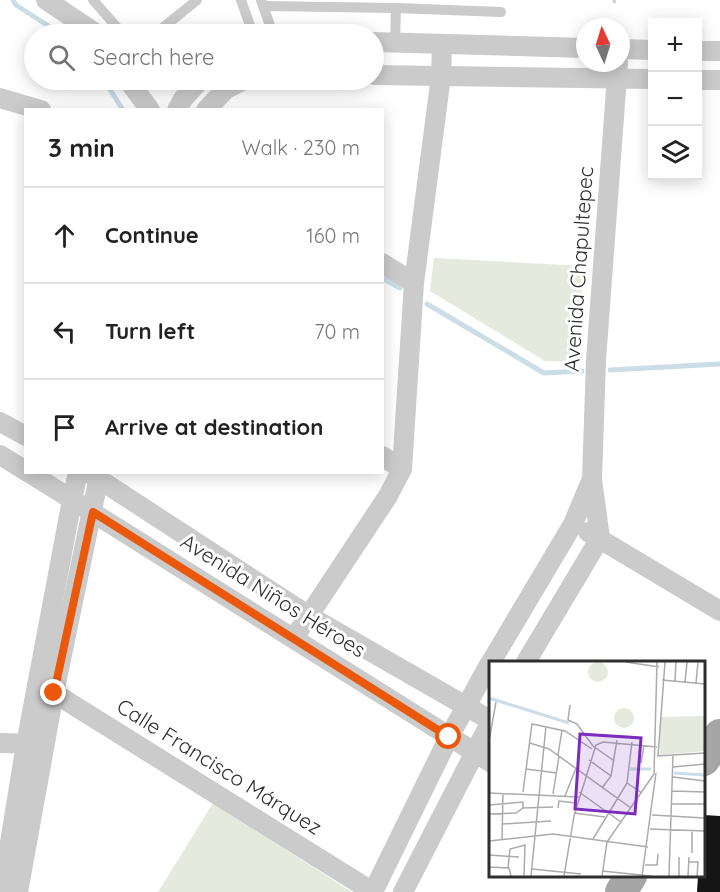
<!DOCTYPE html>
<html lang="en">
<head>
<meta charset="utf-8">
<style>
	:root { --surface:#fff; --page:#f6f6f6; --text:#222; --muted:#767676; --line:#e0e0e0 }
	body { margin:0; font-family:Quicksand,sans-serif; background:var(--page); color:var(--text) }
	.controls { position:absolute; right:18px; top:18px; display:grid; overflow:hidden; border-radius:0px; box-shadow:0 3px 15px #0003 }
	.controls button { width:54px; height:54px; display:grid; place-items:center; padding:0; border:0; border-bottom:2px solid var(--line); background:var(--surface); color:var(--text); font:30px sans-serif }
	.compass { position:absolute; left:576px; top:18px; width:54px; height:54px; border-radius:50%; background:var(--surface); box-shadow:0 3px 15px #0003; rotate:356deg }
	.stop { position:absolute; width:18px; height:18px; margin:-14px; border:4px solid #ea580c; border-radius:50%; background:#fff }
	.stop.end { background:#ea580c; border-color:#fff; box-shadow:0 2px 6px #0008 }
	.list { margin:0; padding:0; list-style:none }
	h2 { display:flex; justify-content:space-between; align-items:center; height:78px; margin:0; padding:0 24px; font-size:26px }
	h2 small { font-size:20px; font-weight:400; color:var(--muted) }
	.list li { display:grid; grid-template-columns:39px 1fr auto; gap:18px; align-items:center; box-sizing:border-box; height:96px; padding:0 24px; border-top:2px solid var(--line) }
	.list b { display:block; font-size:22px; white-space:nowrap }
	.list em { font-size:20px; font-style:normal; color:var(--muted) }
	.icon { flex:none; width:33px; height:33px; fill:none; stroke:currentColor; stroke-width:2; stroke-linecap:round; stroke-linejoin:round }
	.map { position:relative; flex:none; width:720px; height:892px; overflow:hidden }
	.search { position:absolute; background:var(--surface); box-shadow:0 3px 15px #0003; left:24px; top:24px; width:360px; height:66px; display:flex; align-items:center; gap:15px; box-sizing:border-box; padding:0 21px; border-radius:33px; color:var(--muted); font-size:22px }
	.panel { position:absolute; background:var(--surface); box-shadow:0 3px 15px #0003; left:24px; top:108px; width:360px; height:366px; border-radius:0px }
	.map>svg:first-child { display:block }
	.green { fill:#e4eadd }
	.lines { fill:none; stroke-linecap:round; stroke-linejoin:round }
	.stream { stroke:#cbdde7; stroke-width:5 }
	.building { fill:#151515 }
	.path { stroke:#cbcbcb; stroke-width:3; stroke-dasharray:3 3; stroke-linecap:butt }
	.service { stroke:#cbcbcb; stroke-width:10 }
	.minor { stroke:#cbcbcb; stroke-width:20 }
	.primary { stroke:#a6a6a6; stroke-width:32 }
	.route { stroke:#ea580c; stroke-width:8 }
	.labels { text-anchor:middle; stroke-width:6; stroke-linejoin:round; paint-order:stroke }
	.street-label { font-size:21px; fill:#2e2e2e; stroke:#fff }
	.inset-river { fill:none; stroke:#cbdde7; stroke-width:3 }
	.inset-road { fill:none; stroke:#ababab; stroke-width:1.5 }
	.view { fill:#7b2cbf; fill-opacity:0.15; stroke:#7b2cbf; stroke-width:3 }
	.inset-edge { fill:none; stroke:#2e2e2e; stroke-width:3 }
</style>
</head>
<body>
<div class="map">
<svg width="720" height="892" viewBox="0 0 720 892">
	<rect width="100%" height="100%" fill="#fff"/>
	<g class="green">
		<path d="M434 258 584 266 578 361H545L430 291Z"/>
		<path d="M213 803 352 892H158Z"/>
	</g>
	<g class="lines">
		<g class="stream">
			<path d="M13 0 16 5 61 34"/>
			<path d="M104 80 123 110"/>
			<path d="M382 278 400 288"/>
			<path d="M427 304 544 373 582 371"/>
			<path d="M610 370 720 364"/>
		</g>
	</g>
	<path class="building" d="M704 815 720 816V892H697L698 876H704Z"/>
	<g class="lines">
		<path class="path" d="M614 0 615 6"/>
		<g class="service">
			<path d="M93 0 123 34"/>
			<path d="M241 0 253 34"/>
			<path d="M261 0 273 34"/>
			<path d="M263 6 396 8 501 12"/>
			<path d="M155 34 197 0"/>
			<path d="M395 43 396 8"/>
		</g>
		<g class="minor">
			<path d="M46 0 97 34"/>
			<path d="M374 42 585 48"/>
			<path d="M621 49 652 50"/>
			<path d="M698 51H720"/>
			<path d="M374 75 652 79"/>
			<path d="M128 80 150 110"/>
			<path d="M698 80H720"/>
			<path d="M0 98 41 110"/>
			<path d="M177 110 183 99 200 80"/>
			<path d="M206 110 226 89 244 80"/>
			<path d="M382 263 414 283"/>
			<path d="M0 422 26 436"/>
			<path d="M0 455 26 471"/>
			<path d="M382 456 402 469"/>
			<path d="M28 472 490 762"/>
			<path d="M88 472 309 616 490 720"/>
			<path d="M588 532 720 611"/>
			<path d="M294 638 388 496 402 469 414 283 441 76 442 44"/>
			<path d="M491 662 573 524 591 481"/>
			<path d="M526 662 600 538 592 479 596 360 618 63"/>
			<path d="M42 690 54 693 373 892"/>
			<path d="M0 743 38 744"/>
			<path d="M2 892 26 744 72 500 78 472"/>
			<path d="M18 892 54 693 100 472"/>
			<path d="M373 892 449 737 490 663"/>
			<path d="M403 892 490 723"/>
		</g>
		<g class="primary">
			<path d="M704 760 720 735"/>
			<path d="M621 892 631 876"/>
		</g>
	</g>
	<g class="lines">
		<path class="route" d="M54 693 93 512 449 737"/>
	</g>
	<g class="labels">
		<g class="street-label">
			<text transform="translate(579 269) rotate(-86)" y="7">Avenida Chapultepec</text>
			<text transform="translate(273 596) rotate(32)" y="7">Avenida Niños Héroes</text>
			<text transform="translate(219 767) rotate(32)" y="7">Calle Francisco Márquez</text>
		</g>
	</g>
	<g transform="translate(489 661)">
		<rect width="216" height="216" fill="#fff"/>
		<path d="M99 11a10 10 0 1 1 20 0a10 10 0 1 1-20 0ZM125 57a10 10 0 1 1 20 0a10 10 0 1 1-20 0ZM216 55V90L171 94V56Z" fill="#e4eadd"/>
		<path class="inset-river" d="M0 37 80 62M141 108H162M185 112 216 114"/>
		<path class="inset-road" d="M137 1 170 6M173 19 216 23M186 20 187 1M196 21 198 1M207 22 209 1M81 44 79 59 88 63 104 85 124 99M0 80 7 41M41 82 60 88 142 147M69 94 73 69M168 95 216 92M169 95 176 1M100 99 122 115M152 102 155 84M184 106 216 103M37 108 68 112M184 116 216 120M138 122 153 132M113 127 122 115 128 79M183 130 216 131M34 131 43 63 76 70 103 88M90 131 132 161M0 132 90 136M64 133 70 95M76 135 87 107M183 143H216M0 144 34 141V147M34 147 64 146M69 147 70 140 87 142M85 152 116 156M0 153 27 152 34 147M163 154 216 157M13 163 62 160M161 168 216 170M203 169V192M104 178 138 122 143 81M13 179 14 132M0 180 64 173 159 186M0 194 30 196M200 201H209L208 215M156 204H168L169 193M0 206 20 207 22 215M19 207 21 188 36 184 35 215M43 208 92 213M113 210 162 215M42 215 57 65M75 215 85 155 107 84 114 81 168 86M113 215 118 181 165 113 168 1M153 215 167 112M180 215 184 94M190 215V196M199 215 200 196"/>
		<path class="view" d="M91 73 152 77 146 153 86 148Z"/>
		<rect width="216" height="216" class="inset-edge"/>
	</g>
</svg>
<div class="controls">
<button>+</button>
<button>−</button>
<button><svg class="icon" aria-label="layers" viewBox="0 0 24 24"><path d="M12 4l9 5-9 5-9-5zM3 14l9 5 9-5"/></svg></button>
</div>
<svg class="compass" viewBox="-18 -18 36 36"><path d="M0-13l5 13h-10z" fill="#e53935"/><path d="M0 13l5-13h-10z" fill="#767676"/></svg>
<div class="stop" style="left:449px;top:737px"></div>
<div class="stop end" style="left:54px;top:693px"></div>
<div class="search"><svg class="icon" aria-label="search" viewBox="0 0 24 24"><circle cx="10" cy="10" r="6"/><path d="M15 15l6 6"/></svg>Search here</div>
<section class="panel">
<h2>3 min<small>Walk · 230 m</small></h2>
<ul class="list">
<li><svg class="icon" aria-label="ahead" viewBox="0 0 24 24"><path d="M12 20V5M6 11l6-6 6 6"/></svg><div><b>Continue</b></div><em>160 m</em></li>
<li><svg class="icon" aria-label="left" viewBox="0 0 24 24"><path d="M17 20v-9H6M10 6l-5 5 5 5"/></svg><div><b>Turn left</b></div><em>70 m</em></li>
<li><svg class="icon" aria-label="arrive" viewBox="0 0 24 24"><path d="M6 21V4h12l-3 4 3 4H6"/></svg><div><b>Arrive at destination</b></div></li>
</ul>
</section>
</div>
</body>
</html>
